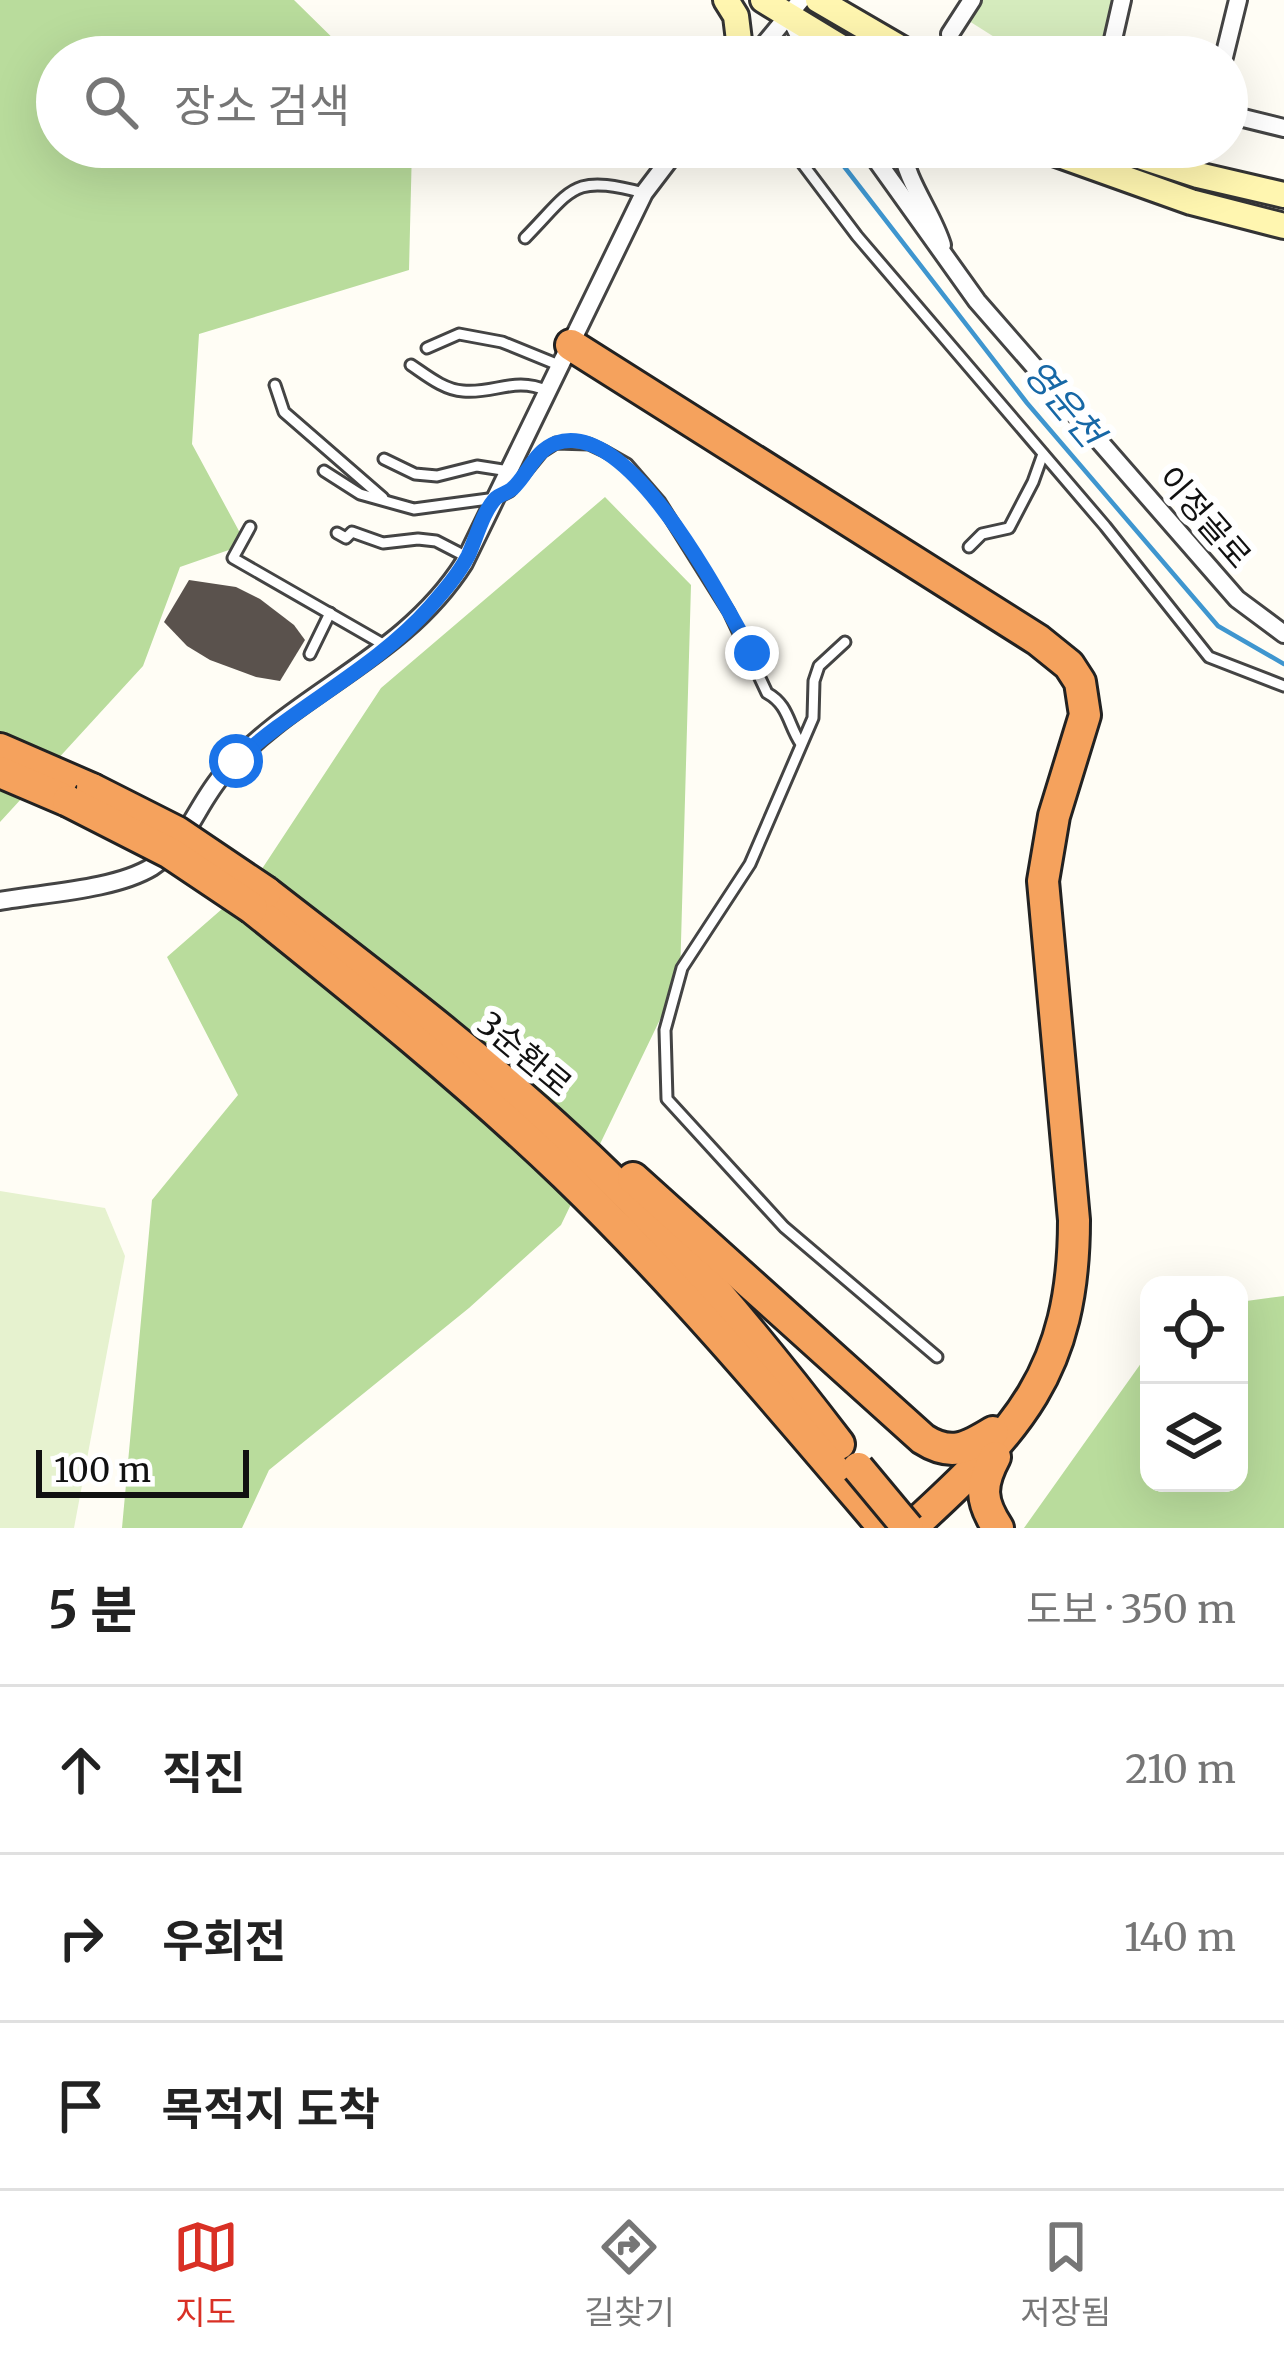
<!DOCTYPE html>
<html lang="ko">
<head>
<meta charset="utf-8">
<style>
	:root { --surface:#fff; --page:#f6f6f6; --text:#222; --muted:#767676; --line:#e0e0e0; --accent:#d93025 }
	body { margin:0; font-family:Merriweather,"Noto Sans KR",serif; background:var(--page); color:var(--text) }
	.controls { position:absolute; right:36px; bottom:36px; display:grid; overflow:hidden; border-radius:24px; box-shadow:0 12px 48px #0002 }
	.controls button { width:108px; height:108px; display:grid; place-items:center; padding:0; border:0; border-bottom:3px solid var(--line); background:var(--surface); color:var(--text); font:60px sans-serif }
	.scale { position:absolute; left:36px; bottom:30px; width:213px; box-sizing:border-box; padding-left:12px; border:6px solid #111; border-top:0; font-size:33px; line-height:42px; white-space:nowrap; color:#111; -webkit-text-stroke:9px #fff; paint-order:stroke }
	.stop { position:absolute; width:36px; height:36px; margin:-27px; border:9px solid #1a73e8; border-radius:50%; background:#fff }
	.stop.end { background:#1a73e8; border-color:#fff; box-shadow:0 3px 12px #0008 }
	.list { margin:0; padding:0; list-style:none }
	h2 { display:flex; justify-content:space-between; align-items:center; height:156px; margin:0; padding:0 48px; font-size:51px }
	h2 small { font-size:39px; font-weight:400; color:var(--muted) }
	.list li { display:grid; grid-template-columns:78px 1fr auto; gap:36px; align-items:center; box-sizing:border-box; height:168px; padding:0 48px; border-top:3px solid var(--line) }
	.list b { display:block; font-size:45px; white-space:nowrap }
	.list em { font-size:39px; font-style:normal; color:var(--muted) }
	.icon { flex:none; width:66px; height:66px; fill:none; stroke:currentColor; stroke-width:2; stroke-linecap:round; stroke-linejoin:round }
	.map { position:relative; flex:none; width:1284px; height:1528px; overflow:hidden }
	.search { position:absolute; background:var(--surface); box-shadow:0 12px 48px #0002; left:36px; right:36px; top:36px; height:132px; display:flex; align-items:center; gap:30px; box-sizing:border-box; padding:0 42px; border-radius:66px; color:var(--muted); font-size:45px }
	.sheet { height:660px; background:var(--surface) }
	nav { display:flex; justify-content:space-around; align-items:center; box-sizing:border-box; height:168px; border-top:3px solid var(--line); background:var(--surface); font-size:33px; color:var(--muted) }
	nav a { display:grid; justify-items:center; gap:6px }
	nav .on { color:var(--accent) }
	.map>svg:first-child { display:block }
	.green { fill:#d5ebbd }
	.forest { fill:#b9dc9c }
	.pitch { fill:#e6f2cf }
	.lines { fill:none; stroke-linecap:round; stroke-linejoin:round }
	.stream { stroke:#3f96cf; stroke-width:4.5 }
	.building { fill:#5a524d }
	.street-tunnel { stroke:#dbdad3; stroke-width:16; stroke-dasharray:16 8; stroke-linecap:butt }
	.lane-casing { stroke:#444; stroke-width:15 }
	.street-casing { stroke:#444; stroke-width:22 }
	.secondary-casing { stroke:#333; stroke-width:30 }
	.highway-casing { stroke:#222; stroke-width:36 }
	.lane { stroke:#fff; stroke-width:9 }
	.street { stroke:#fff; stroke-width:16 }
	.secondary { stroke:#fff6b0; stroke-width:24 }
	.highway { stroke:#f5a25d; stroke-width:30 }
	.highway-bridge-casing { stroke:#222; stroke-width:36; stroke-linecap:butt }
	.highway-bridge { stroke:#f5a25d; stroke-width:30 }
	.route { stroke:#1a73e8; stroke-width:15 }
	.labels { text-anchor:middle; stroke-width:12; stroke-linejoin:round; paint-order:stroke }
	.street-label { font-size:33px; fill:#111; stroke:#fff }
	.water-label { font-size:36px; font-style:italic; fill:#1768a6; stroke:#fff }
</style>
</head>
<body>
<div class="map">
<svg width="1284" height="1528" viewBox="0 0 1284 1528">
	<rect width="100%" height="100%" fill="#fffdf5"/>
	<path class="green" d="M981 0H1120L1107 57H1026L969 21Z"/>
	<g class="forest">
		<path d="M0 0H294L352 57H57V147H412L409 270 199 334 192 444 246 544 180 567 143 666 0 822Z"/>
		<path d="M605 497 691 585 680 978 561 1225 469 1308 269 1470 242 1528H122L152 1200 238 1095 167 957 254 881 381 688Z"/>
		<path d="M1284 1296V1528H1024L1149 1352V1483H1239V1302Z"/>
	</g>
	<path class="pitch" d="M0 1191 105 1208 125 1256 74 1528H0Z"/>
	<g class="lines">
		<path class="stream" d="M829 147 1027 403 1218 626 1284 664"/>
	</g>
	<path class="building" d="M189 580 236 587 260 599 294 625 305 640 280 681 256 677 210 660 187 646 164 622Z"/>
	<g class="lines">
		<path class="street-tunnel" d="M938 57 950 34"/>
		<g class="lane-casing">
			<g id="lane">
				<path d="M790 147 857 236 1105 526 1209 657 1284 686"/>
				<path d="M525 238C574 188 571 174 644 193"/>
				<path d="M427 348 459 334 502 342 561 366"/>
				<path d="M411 365C426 375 444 390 463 391 496 394 514 376 548 391"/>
				<path d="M275 385 284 412 383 498"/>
				<path d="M384 459 415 474 437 476 477 466 509 471"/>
				<path d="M324 471 360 494 414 509 496 498 510 491 542 452 556 443 589 444 604 451 627 464 660 502 729 612 767 693C789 705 788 725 801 744"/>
				<path d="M250 527 233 558 388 647"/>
				<path d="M337 533 346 538 352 532 383 543 418 539 436 541 467 557"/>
				<path d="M969 547 982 534 1009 528 1033 482 1043 454"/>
				<path d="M845 642 819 666 814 681 813 718 750 864 682 968 665 1030 667 1099 784 1227 937 1357"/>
				<path d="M310 654 330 613"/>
			</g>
		</g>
		<g class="street-casing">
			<g id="street">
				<path d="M790 18 810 57"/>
				<path d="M950 34 972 0"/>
				<path d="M754 57 801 0"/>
				<path d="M1109 57 1122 0"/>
				<path d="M1224 57 1238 0"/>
				<path d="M1227 114 1284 128"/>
				<path d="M867 147 977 301 1237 599 1284 634"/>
				<path d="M902 147C906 182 932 212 942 245"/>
				<path d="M0 901C44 893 114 890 152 867 187 845 197 803 224 773 296 691 403 659 464 563L644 193 679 147"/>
			</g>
		</g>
		<g class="secondary-casing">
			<g id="secondary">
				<path d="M726 0 736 16 741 57"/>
				<path d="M763 0 857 57"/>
				<path d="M818 0 916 57"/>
				<path d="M1037 147 1191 202 1284 226"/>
				<path d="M1112 147 1198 175 1284 195"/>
			</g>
		</g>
		<g class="highway-casing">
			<g id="highway">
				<path d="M571 345 1038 640 1069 665 1080 682 1085 715 1054 816 1043 881 1074 1220C1074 1373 1018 1430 911 1528"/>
				<path d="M0 749 92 789"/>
				<path d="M0 772 68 801"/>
				<path d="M266 892C370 973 476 1052 572 1142 671 1233 758 1338 839 1444"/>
				<path d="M252 908C359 994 466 1080 565 1175 680 1286 781 1407 884 1528"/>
				<path d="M633 1178 923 1439C951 1457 967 1448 993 1432"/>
				<path d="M995 1457C980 1485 980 1501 998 1528"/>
			</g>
		</g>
		<use href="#lane" class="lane"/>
		<use href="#street" class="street"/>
		<use href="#secondary" class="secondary"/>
		<use href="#highway" class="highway"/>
		<g class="highway-bridge-casing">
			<g id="highway-bridge">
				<path d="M92 789 177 832 266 892"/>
				<path d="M68 801 170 853 252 908"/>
				<path d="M858 1468 908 1528"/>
			</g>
		</g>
		<use href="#highway-bridge" class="highway-bridge"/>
	</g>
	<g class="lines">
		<path class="route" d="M236 761C297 705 375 669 430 607 444 591 458 575 468 556 476 539 483 511 496 498 501 494 507 493 512 489 528 475 534 451 556 443 630 417 722 601 752 653"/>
	</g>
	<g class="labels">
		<g class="street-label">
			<text transform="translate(1205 517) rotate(49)" y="12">이정골로</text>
			<text transform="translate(525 1054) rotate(40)" y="12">3순환로</text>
		</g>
		<g class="water-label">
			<text transform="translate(1064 403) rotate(50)" y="13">영운천</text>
		</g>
	</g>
</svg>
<div class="controls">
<button><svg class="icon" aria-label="locate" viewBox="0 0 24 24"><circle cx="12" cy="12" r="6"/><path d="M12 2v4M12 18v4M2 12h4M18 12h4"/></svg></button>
<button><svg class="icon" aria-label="layers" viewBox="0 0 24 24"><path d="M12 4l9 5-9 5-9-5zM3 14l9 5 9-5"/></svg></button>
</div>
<div class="scale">100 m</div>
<div class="stop" style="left:236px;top:761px"></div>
<div class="stop end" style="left:752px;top:653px"></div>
<div class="search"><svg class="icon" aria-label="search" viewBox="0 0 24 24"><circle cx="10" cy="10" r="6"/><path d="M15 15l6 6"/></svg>장소 검색</div>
</div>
<section class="sheet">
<h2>5 분<small>도보 · 350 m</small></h2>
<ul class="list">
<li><svg class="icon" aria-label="ahead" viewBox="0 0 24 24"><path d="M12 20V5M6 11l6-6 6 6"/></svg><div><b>직진</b></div><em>210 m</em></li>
<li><svg class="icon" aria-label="right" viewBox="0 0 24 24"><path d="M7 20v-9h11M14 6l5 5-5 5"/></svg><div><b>우회전</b></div><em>140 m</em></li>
<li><svg class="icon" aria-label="arrive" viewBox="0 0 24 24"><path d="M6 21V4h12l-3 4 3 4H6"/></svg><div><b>목적지 도착</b></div></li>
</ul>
</section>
<nav>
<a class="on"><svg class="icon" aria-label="map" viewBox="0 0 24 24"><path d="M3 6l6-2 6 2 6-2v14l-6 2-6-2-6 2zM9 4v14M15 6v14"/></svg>지도</a>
<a><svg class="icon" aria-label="directions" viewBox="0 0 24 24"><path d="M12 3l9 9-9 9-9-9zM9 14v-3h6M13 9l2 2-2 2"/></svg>길찾기</a>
<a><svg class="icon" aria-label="saved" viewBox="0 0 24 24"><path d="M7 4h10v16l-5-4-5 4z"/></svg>저장됨</a>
</nav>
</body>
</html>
